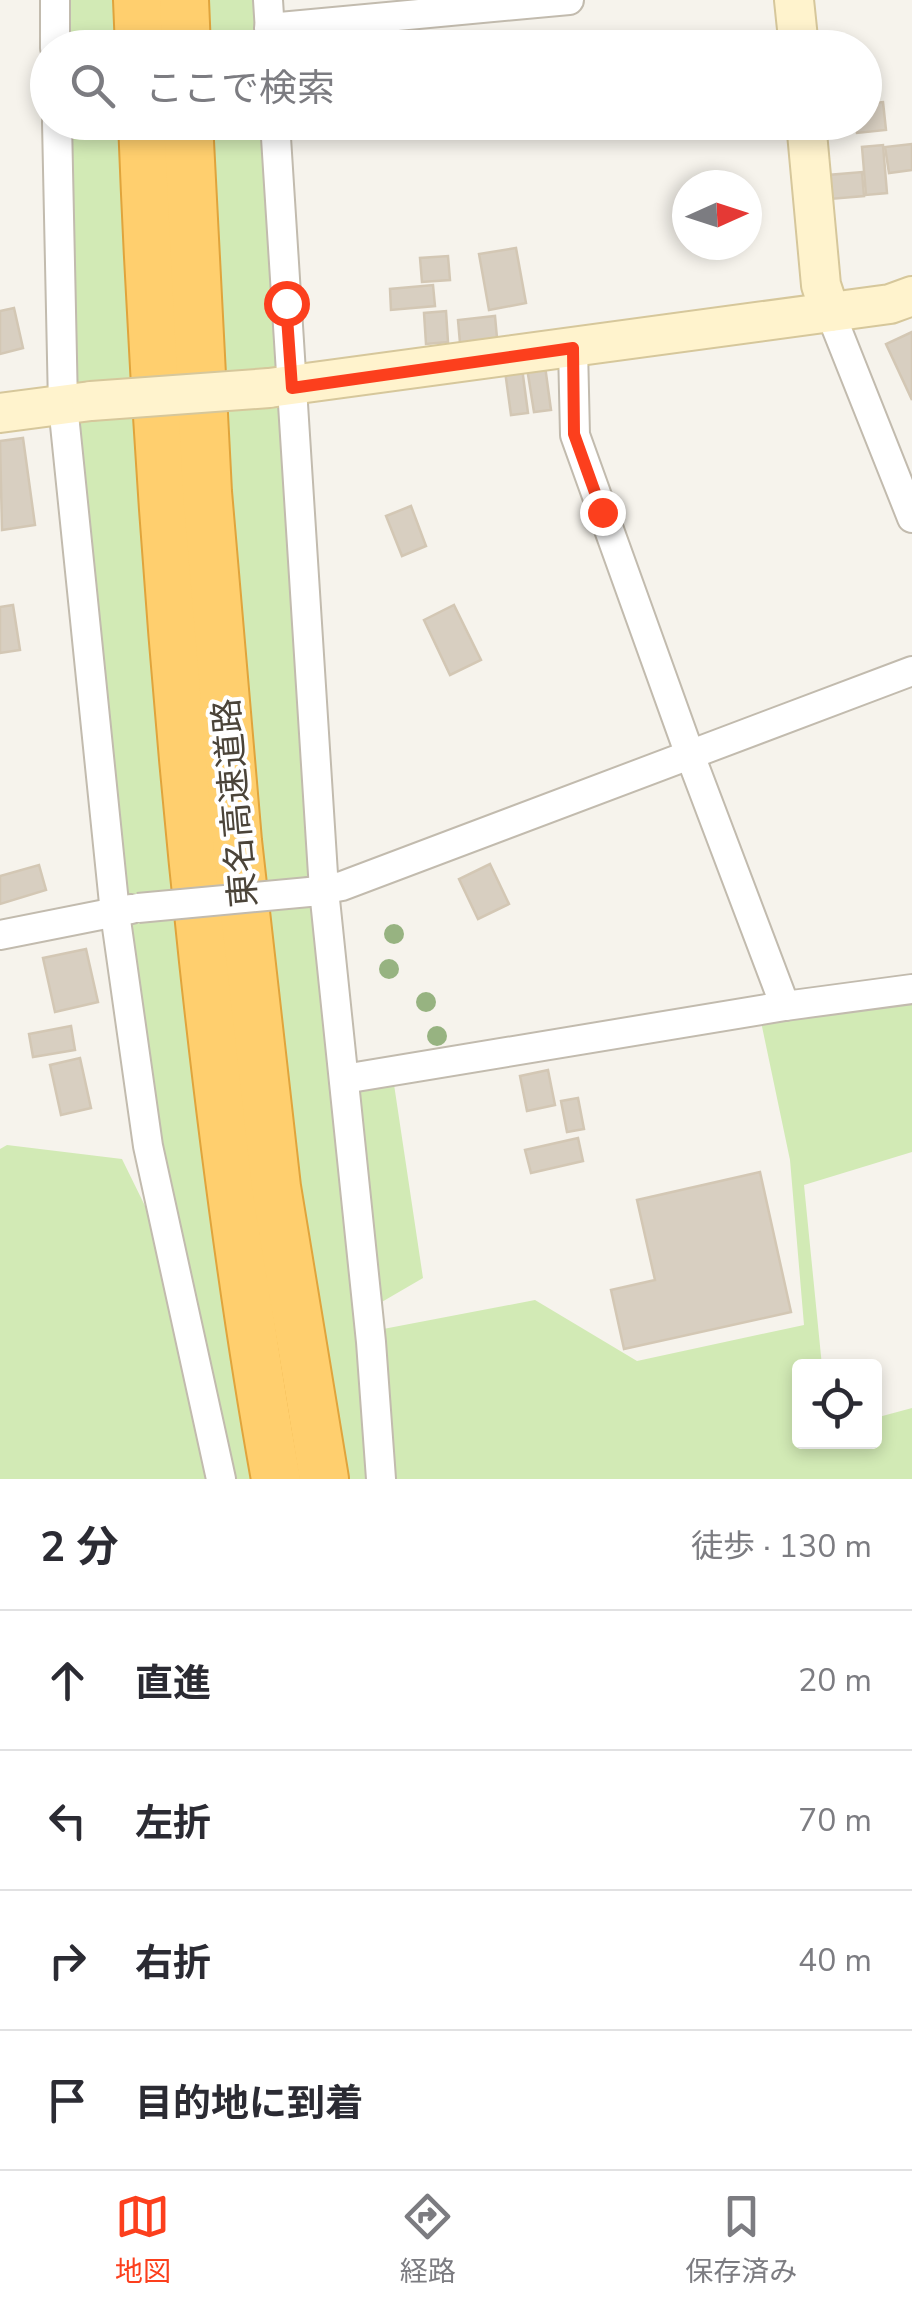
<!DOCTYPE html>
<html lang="ja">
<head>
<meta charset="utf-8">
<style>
	:root { --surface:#fff; --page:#f2f2f3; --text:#2b2b33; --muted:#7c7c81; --line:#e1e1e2; --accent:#fc3f1d }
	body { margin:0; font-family:"Nunito Sans","Noto Sans JP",sans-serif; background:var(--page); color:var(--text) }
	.controls { position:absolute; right:30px; bottom:30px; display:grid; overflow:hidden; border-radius:10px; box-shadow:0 5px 15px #0003 }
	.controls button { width:90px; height:90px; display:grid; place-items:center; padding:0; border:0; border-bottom:2px solid var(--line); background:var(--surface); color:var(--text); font:50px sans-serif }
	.compass { position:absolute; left:672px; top:170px; width:90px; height:90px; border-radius:50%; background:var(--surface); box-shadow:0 5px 15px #0003; rotate:87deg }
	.stop { position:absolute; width:30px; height:30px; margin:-22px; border:8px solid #fc3f1d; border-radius:50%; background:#fff }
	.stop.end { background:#fc3f1d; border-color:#fff; box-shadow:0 2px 10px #0008 }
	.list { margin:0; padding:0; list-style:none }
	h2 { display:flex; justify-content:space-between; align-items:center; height:130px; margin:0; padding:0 40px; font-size:42px }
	h2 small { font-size:32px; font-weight:400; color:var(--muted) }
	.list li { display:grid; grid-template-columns:65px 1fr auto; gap:30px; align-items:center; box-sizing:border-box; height:140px; padding:0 40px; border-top:2px solid var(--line) }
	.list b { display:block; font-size:38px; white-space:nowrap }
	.list em { font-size:32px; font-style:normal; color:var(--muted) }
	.icon { flex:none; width:55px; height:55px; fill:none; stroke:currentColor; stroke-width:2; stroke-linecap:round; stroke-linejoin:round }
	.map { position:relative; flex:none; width:912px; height:1479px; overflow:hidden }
	.search { position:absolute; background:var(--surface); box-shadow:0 5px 15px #0003; left:30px; right:30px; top:30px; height:110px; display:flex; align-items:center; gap:25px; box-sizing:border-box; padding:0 35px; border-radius:55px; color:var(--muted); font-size:38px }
	.sheet { height:690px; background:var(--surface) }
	nav { display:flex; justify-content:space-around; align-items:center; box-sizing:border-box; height:140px; border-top:2px solid var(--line); background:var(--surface); font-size:28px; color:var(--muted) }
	nav a { display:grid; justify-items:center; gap:5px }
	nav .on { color:var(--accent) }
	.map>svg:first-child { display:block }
	.green { fill:#d2eab5 }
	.building { fill:#d8cfc1; stroke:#d3c7b4; stroke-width:2.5 }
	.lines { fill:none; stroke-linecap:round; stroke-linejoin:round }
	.street-casing { stroke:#c2bbae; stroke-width:32 }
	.secondary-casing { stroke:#d6c79b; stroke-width:42 }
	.highway-casing { stroke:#e0a43c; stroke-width:52 }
	.street { stroke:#fff; stroke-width:28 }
	.secondary { stroke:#fff3cd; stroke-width:38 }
	.highway { stroke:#ffcf6e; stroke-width:48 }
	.street-bridge-casing { stroke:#c2bbae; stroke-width:32; stroke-linecap:butt }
	.secondary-bridge-casing { stroke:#d6c79b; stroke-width:42; stroke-linecap:butt }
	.street-bridge { stroke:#fff; stroke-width:28 }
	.secondary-bridge { stroke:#fff3cd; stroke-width:38 }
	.tree { fill:#97b381 }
	.route { stroke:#fc3f1d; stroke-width:12 }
	.labels { text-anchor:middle; stroke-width:8; stroke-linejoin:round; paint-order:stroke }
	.street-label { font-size:35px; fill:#4b4439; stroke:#fff }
</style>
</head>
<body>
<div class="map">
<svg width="912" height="1479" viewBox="0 0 912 1479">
	<rect width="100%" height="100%" fill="#f6f3ec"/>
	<g class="green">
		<path d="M48 0H122L124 47H50Z"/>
		<path d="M205 0H271L274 47H206Z"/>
		<path d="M53 123H126L275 1479H0V1149L7 1145 122 1159 147 1210 120 954Z"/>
		<path d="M208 123H278L343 1078 392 1071 423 1278 368 1310 379 1479H339L284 1116 238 646Z"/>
		<path d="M912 989V1152L804 1185 822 1366H800V1442H874L875 1418 912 1408V1479H389L378 1330 535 1300 637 1361 804 1325 790 1160 760 1017Z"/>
	</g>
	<g class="building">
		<path d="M883 102 886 130 857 133 856 122H864V104Z"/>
		<path d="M912 144V170L889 173 885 147Z"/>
		<path d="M883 145 887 193 866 195 862 147Z"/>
		<path d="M862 172 864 196 830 199 828 175Z"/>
		<path d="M516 248 526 303 489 310 479 254Z"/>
		<path d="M448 256 450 280 422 282 420 258Z"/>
		<path d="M433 285 435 306 391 310 390 289Z"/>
		<path d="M14 308 23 348 0 354V311Z"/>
		<path d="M446 311 448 342 426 344 424 313Z"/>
		<path d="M495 316 497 338 460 343 458 320Z"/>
		<path d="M912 332V400L886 344Z"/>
		<path d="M545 366 551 410 534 412 527 368Z"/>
		<path d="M522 368 528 413 511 415 505 371Z"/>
		<path d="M23 438 35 525 2 530 0 441Z"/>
		<path d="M411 506 426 546 402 556 386 516Z"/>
		<path d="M13 605 20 650 0 653V607Z"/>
		<path d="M454 605 481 660 450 675 424 620Z"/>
		<path d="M490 864 509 904 478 919 459 879Z"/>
		<path d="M39 865 46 890 0 904V876Z"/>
		<path d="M86 949 98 1002 55 1012 43 958Z"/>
		<path d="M71 1026 75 1050 33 1057 29 1034Z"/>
		<path d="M80 1058 91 1108 61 1115 50 1065Z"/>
		<path d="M548 1070 555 1105 527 1111 520 1076Z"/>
		<path d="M578 1098 584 1129 567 1132 561 1101Z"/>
		<path d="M578 1138 583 1161 531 1173 525 1150Z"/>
		<path d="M760 1172 791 1312 624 1349 611 1290 655 1280 637 1200Z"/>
	</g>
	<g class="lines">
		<g class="street-casing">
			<g id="street">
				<path d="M55 0V48"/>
				<path d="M268 0 271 48"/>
				<path d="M269 28 569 0"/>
				<path d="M57 122 63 405 115 913 148 1146 221 1479"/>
				<path d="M275 122 324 890 371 1342 381 1479"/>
				<path d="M830 312 912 518"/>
				<path d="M573 348 575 435 690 755 785 1006"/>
				<path d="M309 892 342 886 912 671"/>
				<path d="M0 935 131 909"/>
				<path d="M344 1079 785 1006 912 989"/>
			</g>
		</g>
		<g class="secondary-casing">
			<g id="secondary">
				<path d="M794 0 799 48"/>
				<path d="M806 122 821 285 830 312"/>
				<path d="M269 388 890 304 912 296"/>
				<path d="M0 413 91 401"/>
			</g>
		</g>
		<g class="highway-casing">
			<g id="highway">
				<path d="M138 0 140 48"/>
				<path d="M184 0 186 48"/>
				<path d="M143 122C154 403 174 683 204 961 223 1135 245 1307 276 1479"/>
				<path d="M188 122 207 492 237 841 276 1187 324 1479"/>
			</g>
		</g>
		<use href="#street" class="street"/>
		<use href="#secondary" class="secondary"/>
		<use href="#highway" class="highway"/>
		<g class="street-bridge-casing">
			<path id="street-bridge" d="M138 908 309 892"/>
		</g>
		<g class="secondary-bridge-casing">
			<path id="secondary-bridge" d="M91 401 269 388"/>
		</g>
		<use href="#street-bridge" class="street-bridge"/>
		<use href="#secondary-bridge" class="secondary-bridge"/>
	</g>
	<g class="tree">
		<circle cx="394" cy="934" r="10"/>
		<circle cx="389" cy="969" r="10"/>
		<circle cx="426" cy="1002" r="10"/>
		<circle cx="437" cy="1036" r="10"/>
	</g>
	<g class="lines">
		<path class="route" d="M286 303 292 388 573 348 574 434 602 512"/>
	</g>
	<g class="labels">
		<g class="street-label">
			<text transform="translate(235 803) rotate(-95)" y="12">東名高速道路</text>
		</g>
	</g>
</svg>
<div class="controls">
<button><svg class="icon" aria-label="locate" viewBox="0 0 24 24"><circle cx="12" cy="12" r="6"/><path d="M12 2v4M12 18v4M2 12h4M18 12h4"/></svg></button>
</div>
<svg class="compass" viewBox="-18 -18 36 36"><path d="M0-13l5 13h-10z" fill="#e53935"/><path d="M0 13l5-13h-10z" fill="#7c7c81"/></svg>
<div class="stop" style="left:286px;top:303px"></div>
<div class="stop end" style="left:602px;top:512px"></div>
<div class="search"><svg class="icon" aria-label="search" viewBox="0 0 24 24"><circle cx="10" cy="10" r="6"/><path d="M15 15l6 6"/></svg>ここで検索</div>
</div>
<section class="sheet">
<h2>2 分<small>徒歩 · 130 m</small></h2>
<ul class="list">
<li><svg class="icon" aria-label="ahead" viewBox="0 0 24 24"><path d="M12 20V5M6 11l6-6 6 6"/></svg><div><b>直進</b></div><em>20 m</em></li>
<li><svg class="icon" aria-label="left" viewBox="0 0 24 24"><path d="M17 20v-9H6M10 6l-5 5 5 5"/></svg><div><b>左折</b></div><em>70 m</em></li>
<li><svg class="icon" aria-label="right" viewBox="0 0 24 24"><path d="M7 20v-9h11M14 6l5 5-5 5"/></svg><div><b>右折</b></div><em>40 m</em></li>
<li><svg class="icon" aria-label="arrive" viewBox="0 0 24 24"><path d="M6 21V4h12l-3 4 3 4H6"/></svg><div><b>目的地に到着</b></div></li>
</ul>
</section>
<nav>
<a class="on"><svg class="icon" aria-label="map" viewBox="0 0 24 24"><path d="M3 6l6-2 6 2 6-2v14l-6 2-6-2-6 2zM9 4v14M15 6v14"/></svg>地図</a>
<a><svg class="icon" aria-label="directions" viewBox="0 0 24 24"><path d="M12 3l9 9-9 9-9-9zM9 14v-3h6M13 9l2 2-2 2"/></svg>経路</a>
<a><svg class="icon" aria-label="saved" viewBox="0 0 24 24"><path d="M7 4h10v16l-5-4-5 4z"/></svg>保存済み</a>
</nav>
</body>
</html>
